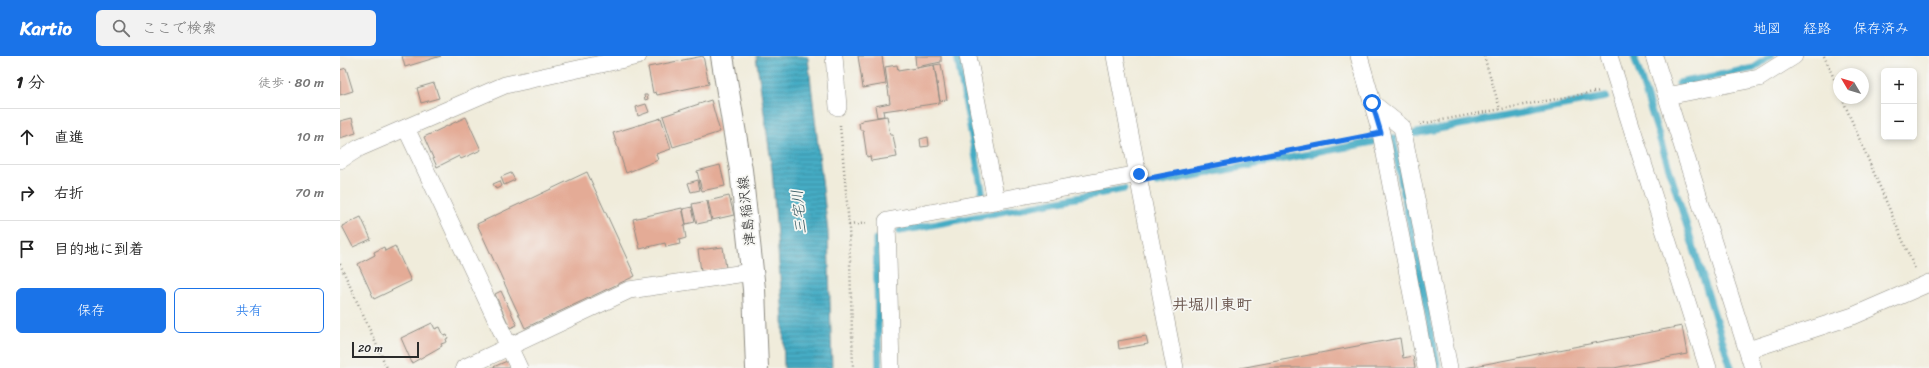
<!DOCTYPE html>
<html lang="ja">
<head>
<meta charset="utf-8">
<style>
	:root { --surface:#fff; --page:#f2f2f2; --text:#222; --muted:#767676; --line:#e0e0e0; --accent:#1a73e8 }
	body { margin:0; font-family:Sriracha,"Klee One",sans-serif; background:var(--page); color:var(--text) }
	.controls { position:absolute; right:12px; top:12px; display:grid; overflow:hidden; border-radius:6px; box-shadow:0 2px 6px #0003 }
	.controls button { width:36px; height:36px; display:grid; place-items:center; padding:0; border:0; border-bottom:1px solid var(--line); background:var(--surface); color:var(--text); font:20px sans-serif }
	.compass { position:absolute; left:1493px; top:12px; width:36px; height:36px; border-radius:50%; background:var(--surface); box-shadow:0 2px 6px #0003; rotate:308deg }
	.scale { position:absolute; left:12px; bottom:10px; width:67px; box-sizing:border-box; padding-left:4px; border:2px solid #2b2b2b; border-top:0; font-size:11px; line-height:14px; white-space:nowrap; color:#2b2b2b; -webkit-text-stroke:3px #f6f6f2; paint-order:stroke }
	.stop { position:absolute; width:12px; height:12px; margin:-9px; border:3px solid #1a73e8; border-radius:50%; background:#fff }
	.stop.end { background:#1a73e8; border-color:#fff; box-shadow:0 1px 4px #0008 }
	.list { margin:0; padding:0; list-style:none }
	h2 { display:flex; justify-content:space-between; align-items:center; height:52px; margin:0; padding:0 16px; font-size:17px }
	h2 small { font-size:13px; font-weight:400; color:var(--muted) }
	.list li { display:grid; grid-template-columns:26px 1fr auto; gap:12px; align-items:center; box-sizing:border-box; height:56px; padding:0 16px; border-top:1px solid var(--line) }
	.list b { display:block; font-size:15px; white-space:nowrap }
	.list em { font-size:13px; font-style:normal; color:var(--muted) }
	.actions { display:flex; gap:8px; padding:12px 16px }
	.actions a { flex:1; padding:9px 0; border:1px solid var(--accent); border-radius:6px; text-align:center; font-size:14px; color:var(--accent) }
	.actions .main { background:var(--accent); color:#fff }
	.icon { flex:none; width:22px; height:22px; fill:none; stroke:currentColor; stroke-width:2; stroke-linecap:round; stroke-linejoin:round }
	.map { position:relative; flex:none; width:1589px; height:312px; overflow:hidden }
	header { display:flex; align-items:center; gap:24px; box-sizing:border-box; height:56px; padding:0 20px; background:var(--accent); color:#fff }
	header strong { font-size:19px }
	nav { display:flex; gap:22px; margin-inline-start:auto; font-size:14px }
	.search { width:280px; height:36px; background:var(--page); display:flex; align-items:center; gap:10px; box-sizing:border-box; padding:0 14px; border-radius:6px; color:var(--muted); font-size:15px }
	main { display:flex }
	aside { flex:1; background:var(--surface) }
	.map>svg:first-child { display:block }
	.water { fill:url(#water-rules); stroke:#386c78 }
	.lines { fill:none; stroke-linecap:round; stroke-linejoin:round }
	.stream { stroke:#45acc4; stroke-width:7 }
	.building { fill:#e4ab96 }
	.minor-casing { stroke:#8e8c83; stroke-width:18 }
	.secondary-casing { stroke:#8e8c83; stroke-width:24 }
	.path { stroke:#8e8c83; stroke-width:2.5; stroke-dasharray:1 3; stroke-linecap:butt }
	.minor { stroke:#fff; stroke-width:17 }
	.secondary { stroke:#fff; stroke-width:22 }
	.route { stroke:#1a73e8; stroke-width:5 }
	.labels { text-anchor:middle; stroke-width:3.5; stroke-linejoin:round; paint-order:stroke }
	.street-label { font-size:14px; fill:#2b2b2b; stroke:#f6f6f2 }
	.water-label { font-size:15px; font-style:italic; fill:#345861; stroke:#f6f6f2 }
	.quarter-label { font-size:16px; font-weight:bold; fill:#6c5850; stroke:#f6f6f2 }
</style>
</head>
<body>
<header>
<strong>Kartio</strong>
<div class="search"><svg class="icon" aria-label="search" viewBox="0 0 24 24"><circle cx="10" cy="10" r="6"/><path d="M15 15l6 6"/></svg>ここで検索</div>
<nav><a>地図</a><a>経路</a><a>保存済み</a></nav>
</header>
<main>
<aside>
<h2>1 分<small>徒歩 · 80 m</small></h2>
<ul class="list">
<li><svg class="icon" aria-label="ahead" viewBox="0 0 24 24"><path d="M12 20V5M6 11l6-6 6 6"/></svg><div><b>直進</b></div><em>10 m</em></li>
<li><svg class="icon" aria-label="right" viewBox="0 0 24 24"><path d="M7 20v-9h11M14 6l5 5-5 5"/></svg><div><b>右折</b></div><em>70 m</em></li>
<li><svg class="icon" aria-label="arrive" viewBox="0 0 24 24"><path d="M6 21V4h12l-3 4 3 4H6"/></svg><div><b>目的地に到着</b></div></li>
</ul>
<div class="actions"><a class="main">保存</a><a>共有</a></div>
</aside>
<div class="map">
<svg width="1589" height="312" viewBox="0 0 1589 312">
	<defs>
		<pattern id="water-rules" width="6" height="5" patternUnits="userSpaceOnUse"><rect width="6" height="5" fill="#45acc4"/><path d="M0 2.5h6" fill="none" stroke="#3a8c9f"/></pattern>
	</defs>
	<rect width="100%" height="100%" fill="#f6f6f2"/>
	<filter id="ink" filterUnits="userSpaceOnUse"><feTurbulence type="fractalNoise" baseFrequency=".025" numOctaves="2"/><feDisplacementMap in="SourceGraphic" scale="8" xChannelSelector="R" yChannelSelector="G"/><feConvolveMatrix kernelMatrix="1 2 1 2 8 2 1 2 1" color-interpolation-filters="sRGB"/></filter>
	<filter id="wash" filterUnits="userSpaceOnUse"><feTurbulence type="fractalNoise" baseFrequency=".012" numOctaves="4" result="noise"/><feDisplacementMap in="SourceGraphic" scale="16" xChannelSelector="R" yChannelSelector="G"/><feGaussianBlur stdDeviation="0.9" result="paint"/><feColorMatrix in="noise" values="0 0 0 0 0 0 0 0 0 0 0 0 0 0 0 0 0 1.4 0 .05"/><feComposite in="paint" operator="in"/></filter>
	<g filter="url(#wash)">
		<rect width="100%" height="100%" fill="#f0ecdb"/>
		<path class="water" d="M416 0H467L468 2 488 176 492 312H444L443 262 432 113Z"/>
		<g class="lines">
			<g class="stream">
				<path d="M617 0 642 135"/>
				<path d="M1294 0 1391 312"/>
				<path d="M1339 27 1414 12 1431 0"/>
				<path d="M1072 78 1266 41"/>
				<path d="M1053 82 1098 312"/>
				<path d="M817 127 1033 86"/>
				<path d="M560 175 784 133"/>
				<path d="M536 183 539 312"/>
			</g>
		</g>
		<g id="blocks">
			<g class="building">
				<path d="M62 0H101L65 11Z"/>
				<path d="M363 0 369 28 317 39 316 36 313 37 308 11Z"/>
				<path d="M518 0H542L546 28 523 32Z"/>
				<path d="M575 0H601V6L576 11Z"/>
				<path d="M601 8 607 44 600 45 594 9Z"/>
				<path d="M557 9 558 15 594 9 600 47 543 55 544 60 537 61 535 50 550 47 545 11Z"/>
				<path d="M6 12 13 35 0 39V14Z"/>
				<path d="M94 27 99 42 81 47 77 32Z"/>
				<path d="M304 39H307L308 43 305 44Z"/>
				<path d="M371 44 380 76 333 91 323 60Z"/>
				<path d="M306 48 309 56 298 60 296 51Z"/>
				<path d="M547 60 550 79H553L557 101 531 105 530 100 527 101 523 74H520L519 67 522 66V64Z"/>
				<path d="M126 61 141 94 121 103 119 100 97 111 84 81Z"/>
				<path d="M12 62 16 77 0 82V65Z"/>
				<path d="M321 62 331 93 316 98 318 104 286 117 273 77Z"/>
				<path d="M588 81 589 90 581 91 580 83Z"/>
				<path d="M380 109 385 130 362 135 357 115Z"/>
				<path d="M247 116 295 220 185 272 137 168Z"/>
				<path d="M171 117 175 124 164 129 161 121Z"/>
				<path d="M358 124 360 134 351 136 348 127Z"/>
				<path d="M160 125 162 130 156 133 153 128Z"/>
				<path d="M389 140 394 159 372 164 368 145Z"/>
				<path d="M367 145 371 165 357 168 352 148Z"/>
				<path d="M352 151 355 166 346 168 343 153Z"/>
				<path d="M342 152 346 169 344 170 346 182 339 184 340 188 326 191 325 187 300 193 293 163Z"/>
				<path d="M21 161 31 183 13 191 2 170Z"/>
				<path d="M55 190 71 225 34 243 18 208 35 199 34 196 44 191 45 195Z"/>
				<path d="M383 191 386 212 361 215 358 194Z"/>
				<path d="M161 235 177 269 170 272 155 238Z"/>
				<path d="M92 267 95 273 100 271 104 280 107 279 108 282 106 283 107 286 101 288 102 290 72 307 61 282Z"/>
				<path d="M1342 270 1347 298 1274 312H1125Z"/>
				<path d="M806 280 808 288 779 293 778 285Z"/>
				<path d="M1060 282 1063 302 1073 300 1075 312H900Z"/>
				<path d="M167 305 170 312H151Z"/>
			</g>
		</g>
	</g>
	<g filter="url(#ink)">
		<use href="#blocks" fill-opacity="0" stroke="#8e8c83" stroke-width="1"/>
		<g class="lines">
			<g class="minor-casing">
				<g id="minor">
					<path d="M494 0 498 51"/>
					<path d="M628 0 656 145"/>
					<path d="M775 0 835 312"/>
					<path d="M1019 0 1041 77 1086 312"/>
					<path d="M1269 0 1368 312"/>
					<path d="M1314 0 1413 312"/>
					<path d="M1327 40 1419 22 1454 0"/>
					<path d="M1032 47 1062 71 1109 312"/>
					<path d="M66 72 179 312"/>
					<path d="M0 104 19 92 165 29 298 0"/>
					<path d="M1408 294 1513 260 1589 227"/>
					<path d="M124 312 289 234 412 216"/>
					<path d="M551 312 547 165 799 118"/>
				</g>
			</g>
			<g class="secondary-casing">
				<path id="secondary" d="M382 0 401 114 414 233 417 312"/>
			</g>
			<g class="path">
				<path d="M1144 0 1160 53"/>
				<path d="M1484 0 1499 34"/>
				<path d="M1502 42 1575 213"/>
				<path d="M1080 68 1260 35"/>
				<path d="M500 69 509 169 513 312"/>
				<path d="M818 120 1021 81"/>
				<path d="M509 169 528 167"/>
				<path d="M0 208 47 312"/>
			</g>
			<use href="#minor" class="minor"/>
			<use href="#secondary" class="secondary"/>
		</g>
	</g>
	<g class="lines" filter="url(#ink)">
		<path class="route" d="M799 118 800 124 1041 77 1032 47"/>
	</g>
	<g class="labels">
		<g class="street-label">
			<text transform="translate(406 155) rotate(-96)" y="5">津島稲沢線</text>
		</g>
		<g class="water-label">
			<text transform="translate(459 156) rotate(-96)" y="5">三宅川</text>
		</g>
		<g class="quarter-label">
			<text x="872" y="254">井堀川東町</text>
		</g>
	</g>
</svg>
<div class="controls">
<button>+</button>
<button>−</button>
</div>
<svg class="compass" viewBox="-18 -18 36 36"><path d="M0-13l5 13h-10z" fill="#e53935"/><path d="M0 13l5-13h-10z" fill="#767676"/></svg>
<div class="scale">20 m</div>
<div class="stop" style="left:1032px;top:47px"></div>
<div class="stop end" style="left:799px;top:118px"></div>
</div>
</main>
</body>
</html>
